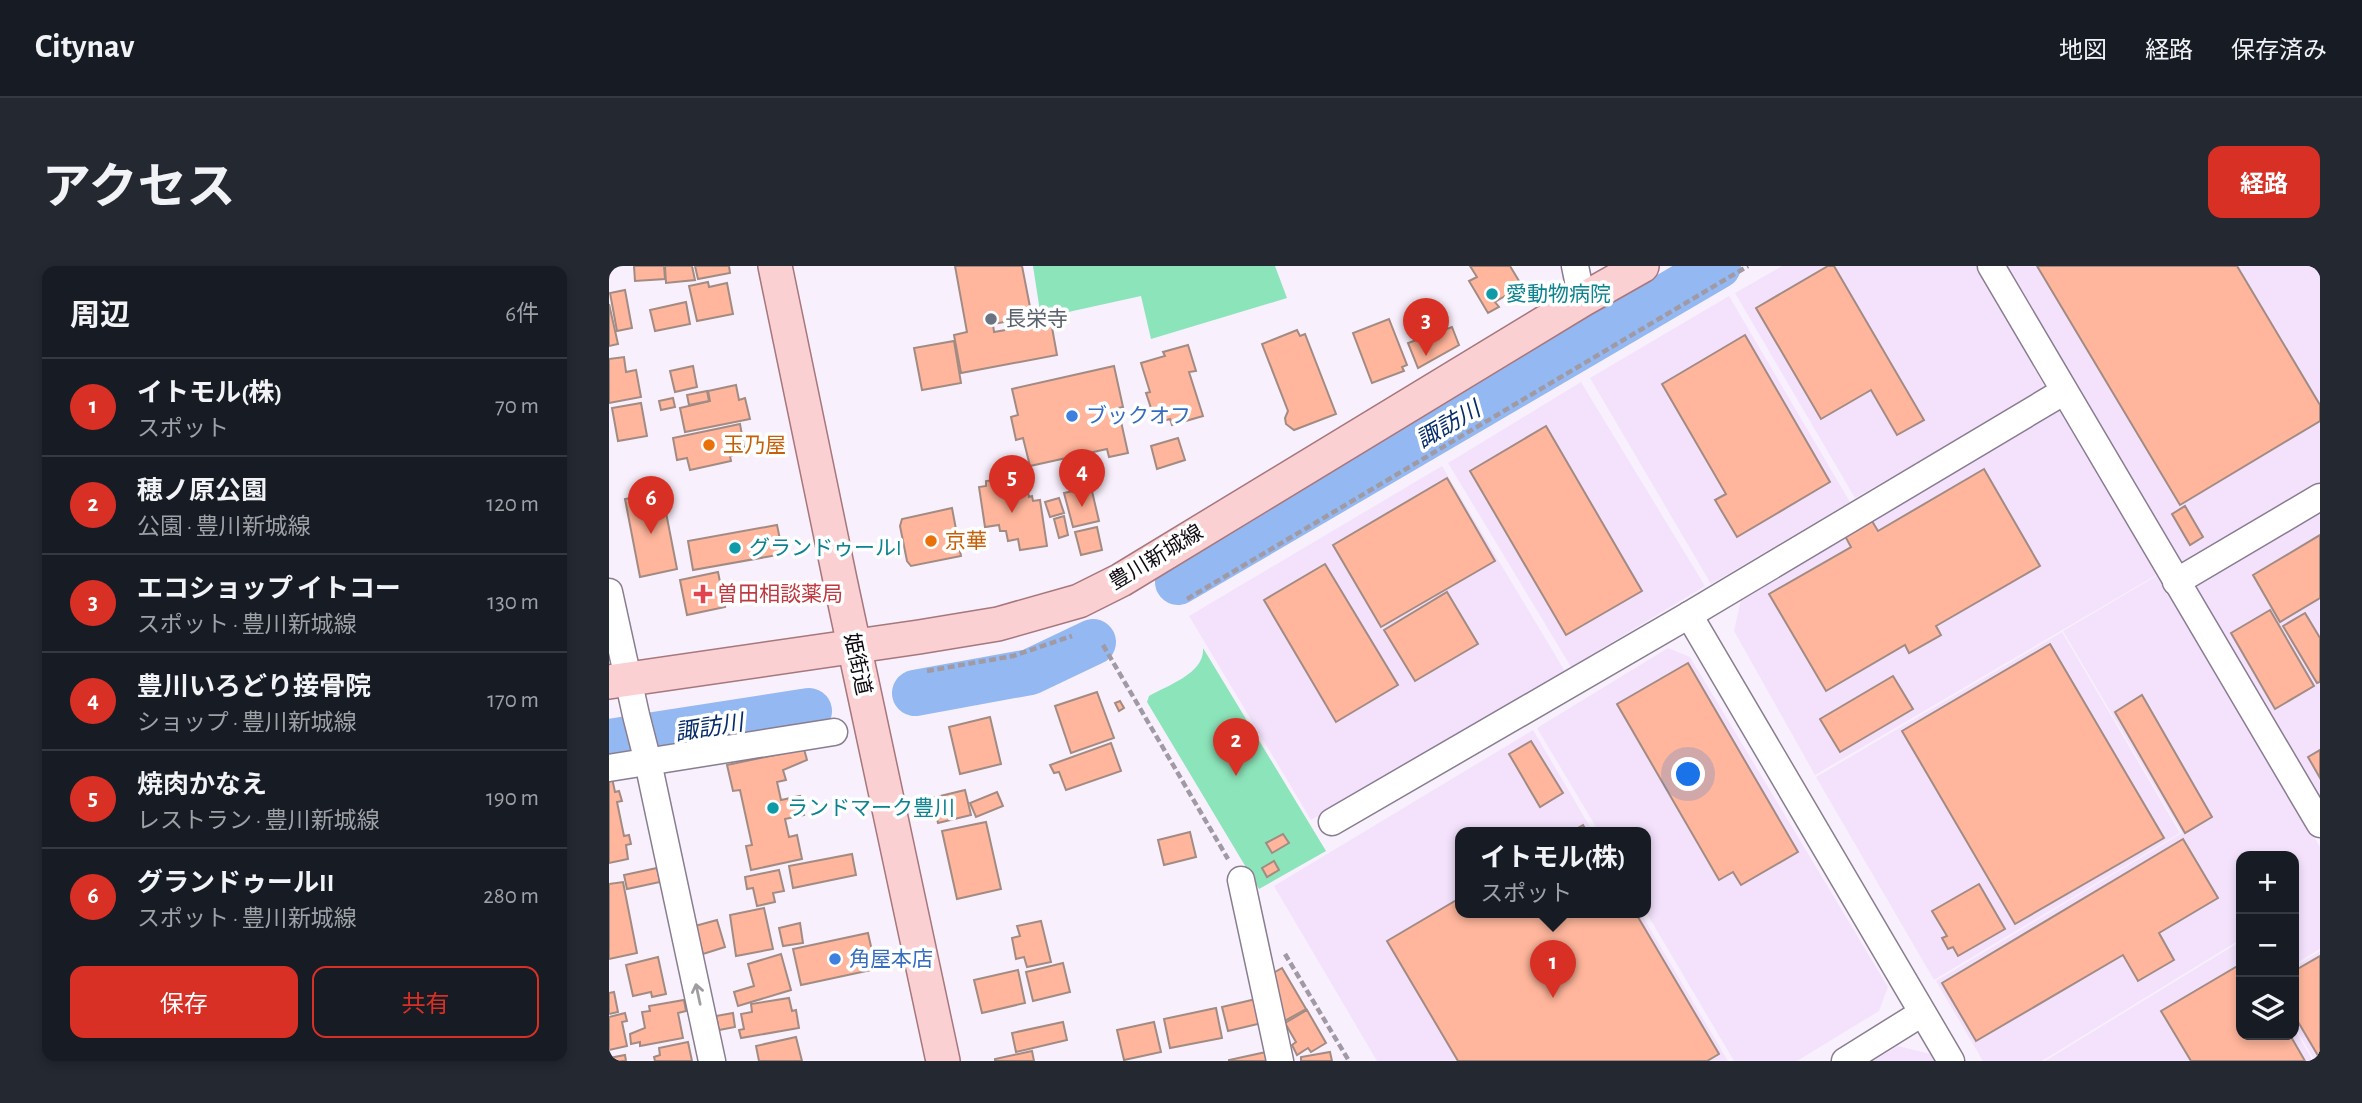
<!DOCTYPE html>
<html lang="ja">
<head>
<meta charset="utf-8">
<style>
	:root { --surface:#171b24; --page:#242831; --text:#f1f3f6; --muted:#9ea1a6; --line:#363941; --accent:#d93025 }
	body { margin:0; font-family:"Alegreya Sans","Noto Sans JP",sans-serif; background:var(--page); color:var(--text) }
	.controls { position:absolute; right:21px; bottom:21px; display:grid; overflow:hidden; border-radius:14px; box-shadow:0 4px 10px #0003 }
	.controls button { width:63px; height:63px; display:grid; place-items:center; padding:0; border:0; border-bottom:2px solid var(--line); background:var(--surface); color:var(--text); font:35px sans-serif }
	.you { position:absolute; left:1080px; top:509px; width:24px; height:24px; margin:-18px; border:5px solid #fff; border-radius:50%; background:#1a73e8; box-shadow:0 0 0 10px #1a73e833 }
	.badge { display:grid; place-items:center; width:46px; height:46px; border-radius:50%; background:var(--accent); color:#fff; font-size:23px; font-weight:700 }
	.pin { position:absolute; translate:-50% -58px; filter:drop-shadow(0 2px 4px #0008) }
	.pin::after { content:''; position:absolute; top:37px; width:24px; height:21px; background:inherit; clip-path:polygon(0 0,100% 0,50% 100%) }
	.popup { position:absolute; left:846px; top:561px; width:196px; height:91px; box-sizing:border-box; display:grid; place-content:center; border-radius:14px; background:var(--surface); filter:drop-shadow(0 2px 5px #0005); font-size:23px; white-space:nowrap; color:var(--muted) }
	.popup b { font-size:26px; color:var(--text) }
	.popup::after { content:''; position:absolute; left:50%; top:100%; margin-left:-14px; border:14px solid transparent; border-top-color:var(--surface) }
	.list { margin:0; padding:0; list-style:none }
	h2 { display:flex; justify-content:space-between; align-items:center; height:91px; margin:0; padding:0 28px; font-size:30px }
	h2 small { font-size:23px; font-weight:400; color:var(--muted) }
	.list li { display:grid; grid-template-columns:46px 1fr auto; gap:21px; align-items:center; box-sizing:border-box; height:98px; padding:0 28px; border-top:2px solid var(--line) }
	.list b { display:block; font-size:26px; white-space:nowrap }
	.list p { margin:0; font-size:23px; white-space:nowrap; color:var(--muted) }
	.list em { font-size:23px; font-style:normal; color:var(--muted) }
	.actions { display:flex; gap:14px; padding:21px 28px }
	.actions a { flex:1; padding:16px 0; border:2px solid var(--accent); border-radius:14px; text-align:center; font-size:24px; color:var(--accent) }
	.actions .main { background:var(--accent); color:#fff }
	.icon { flex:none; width:38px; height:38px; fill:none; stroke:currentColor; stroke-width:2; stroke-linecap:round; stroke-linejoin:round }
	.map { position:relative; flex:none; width:1711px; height:795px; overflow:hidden; border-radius:14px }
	header { display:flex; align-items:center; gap:42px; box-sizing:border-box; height:98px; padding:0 35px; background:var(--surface); border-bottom:2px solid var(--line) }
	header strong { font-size:33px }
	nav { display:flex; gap:38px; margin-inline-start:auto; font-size:24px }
	.intro { display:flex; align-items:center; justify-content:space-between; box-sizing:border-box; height:168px; padding:0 42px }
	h1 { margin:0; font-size:49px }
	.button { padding:18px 32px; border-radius:14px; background:var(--accent); color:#fff; font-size:24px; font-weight:700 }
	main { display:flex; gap:42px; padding:0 42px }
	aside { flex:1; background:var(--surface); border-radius:14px; box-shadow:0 4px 10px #0003 }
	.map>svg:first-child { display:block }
	.built { fill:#f4e2fd }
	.green { fill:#8ce4ba }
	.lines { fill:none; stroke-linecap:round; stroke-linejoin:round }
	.river { stroke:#94b8f2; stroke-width:46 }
	.building { fill:#ffb69c; stroke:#a28b83; stroke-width:2 }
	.minor-casing { stroke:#897d90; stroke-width:29 }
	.major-casing { stroke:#a6777c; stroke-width:36 }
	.path { stroke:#a09aa4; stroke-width:4.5; stroke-dasharray:7 3.5; stroke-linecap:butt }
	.minor { stroke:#fff; stroke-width:26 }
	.major { stroke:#fad0d3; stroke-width:33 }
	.oneway { stroke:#9f9da0 }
	.culture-dot { fill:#0f9aa8; stroke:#fff; stroke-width:2.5 }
	.worship-dot { fill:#6b7280; stroke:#fff; stroke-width:2.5 }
	.shop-dot { fill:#3f7fe0; stroke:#fff; stroke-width:2.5 }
	.food-dot { fill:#e8710a; stroke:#fff; stroke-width:2.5 }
	.health-dot { fill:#e0444e; stroke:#fff; stroke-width:2.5 }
	.labels { text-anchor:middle; stroke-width:7; stroke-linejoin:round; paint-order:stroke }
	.culture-label { font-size:21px; fill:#0d838f; stroke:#fff; text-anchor:start }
	.worship-label { font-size:21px; fill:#5b616d; stroke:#fff; text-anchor:start }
	.shop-label { font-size:21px; fill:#366cbe; stroke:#fff; text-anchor:start }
	.food-label { font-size:21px; fill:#c56008; stroke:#fff; text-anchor:start }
	.street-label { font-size:21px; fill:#0f0b11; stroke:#fff }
	.health-label { font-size:21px; fill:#be3a42; stroke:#fff; text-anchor:start }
	.water-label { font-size:23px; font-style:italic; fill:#062d6a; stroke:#fff }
</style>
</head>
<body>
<header>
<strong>Citynav</strong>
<nav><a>地図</a><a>経路</a><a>保存済み</a></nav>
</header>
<div class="intro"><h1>アクセス</h1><a class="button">経路</a></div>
<main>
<aside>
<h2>周辺<small>6件</small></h2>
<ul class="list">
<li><span class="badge">1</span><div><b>イトモル(株)</b><p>スポット</p></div><em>70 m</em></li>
<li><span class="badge">2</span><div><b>穂ノ原公園</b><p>公園 · 豊川新城線</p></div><em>120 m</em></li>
<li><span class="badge">3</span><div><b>エコショップ イトコー</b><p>スポット · 豊川新城線</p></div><em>130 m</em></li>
<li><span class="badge">4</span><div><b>豊川いろどり接骨院</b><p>ショップ · 豊川新城線</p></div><em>170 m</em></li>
<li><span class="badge">5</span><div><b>焼肉かなえ</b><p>レストラン · 豊川新城線</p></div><em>190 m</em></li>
<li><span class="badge">6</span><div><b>グランドゥールII</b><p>スポット · 豊川新城線</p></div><em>280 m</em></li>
</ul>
<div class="actions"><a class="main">保存</a><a>共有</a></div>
</aside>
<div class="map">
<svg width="1711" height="795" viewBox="0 0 1711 795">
	<rect width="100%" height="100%" fill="#f8f0fc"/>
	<g class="built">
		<path d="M1173 0H1367L1437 123 1246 232 1126 27Z"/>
		<path d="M1398 0H1711V531Z"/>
		<path d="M1120 30 1241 236 1102 318 981 112Z"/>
		<path d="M972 116 1096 320 962 401 839 197Z"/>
		<path d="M1450 141 1549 308 1206 509 1125 365 1133 329Z"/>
		<path d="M833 200 957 407 702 554 580 350Z"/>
		<path d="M1549 309 1711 581V683L1685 699V590H1632V673L1433 795H1374L1327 715 1573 567 1454 365Z"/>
		<path d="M1453 366 1571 567 1325 714 1207 511Z"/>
		<path d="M1059 382 1081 391 1279 721 1270 745 1188 795H1125L1037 646V566H990L928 462Z"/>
		<path d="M924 464 984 566H851V646H1031L1119 795H768L665 620Z"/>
		<path d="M1632 675V769H1685V762L1704 795H1436Z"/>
		<path d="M1711 685V795H1706L1685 759V701Z"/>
		<path d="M1289 780 1321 788 1325 795H1264Z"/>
	</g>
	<g class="green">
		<path d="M424 0H666L678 32 542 73 532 30 432 52Z"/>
		<path d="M594 382 717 585 650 623 538 436 540 430C559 419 596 407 594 382Z"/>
	</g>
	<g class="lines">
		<g class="river">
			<path d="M569 316 1109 0"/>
			<path d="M306 427 421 406 484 376"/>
			<path d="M0 476 200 445"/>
		</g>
	</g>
	<g class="building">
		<path d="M25 0H55L56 13 26 15Z"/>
		<path d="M56 0H83L86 14 57 17Z"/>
		<path d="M86 0H120L121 7 89 13Z"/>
		<path d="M346 0H413L423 51 384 58 385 66 442 56 448 89 352 107 345 69 358 66Z"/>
		<path d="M861 0H901L913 20 886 36 890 41 879 47 860 15 868 11Z"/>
		<path d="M1219 0H1225L1315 154 1288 169 1262 124 1212 153 1147 42Z"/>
		<path d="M1428 0H1628L1711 139V155L1571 239Z"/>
		<path d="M99 16 100 21 118 17 124 48 88 55 80 20Z"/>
		<path d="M16 24 23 62 8 65 1 27Z"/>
		<path d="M77 36 81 58 46 65 41 44Z"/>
		<path d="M0 38 9 78 0 80Z"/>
		<path d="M780 53 798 99 793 101 795 105 763 117 744 67Z"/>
		<path d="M843 61 850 79 809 102 799 77Z"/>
		<path d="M688 64 691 70 696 68 727 148 685 164 677 158 676 152 679 145 653 78Z"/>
		<path d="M1136 69 1221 216 1128 271 1106 234 1117 228 1053 118Z"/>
		<path d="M345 75 352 117 313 124 305 82Z"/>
		<path d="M579 79 587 105 580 106 594 150 563 159 561 153 547 157 537 127 541 126 532 97 556 90 554 86Z"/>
		<path d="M15 91 17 106 27 104 32 131 0 137V93Z"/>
		<path d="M84 100 88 121 66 126 61 105Z"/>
		<path d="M505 100 514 141 509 142 519 187 500 191 498 183 421 200 414 172 407 174 402 151 409 149 403 123Z"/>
		<path d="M127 119 130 134 136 132 141 153 76 166 71 142 101 135 99 125Z"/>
		<path d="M98 125 100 135 80 139 78 129Z"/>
		<path d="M64 132 66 141 52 144 50 135Z"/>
		<path d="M32 137 38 170 9 175 3 142Z"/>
		<path d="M131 158 136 186 121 190 122 195 81 204 78 192 68 194 64 172Z"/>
		<path d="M937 160 1033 325 957 369 861 205Z"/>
		<path d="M569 172 576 194 548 203 542 180Z"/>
		<path d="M1375 203 1431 300 1327 360 1332 369 1300 387 1296 379 1217 425 1160 328 1242 281 1236 270 1263 255 1269 265Z"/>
		<path d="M838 212 886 295 772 361 724 279Z"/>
		<path d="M391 213 392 218 404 216V220L413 218 414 223 418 222 420 231 423 230 424 235 431 234 438 280 411 284 409 273 399 275 397 265H391L390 259 376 261 370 221 377 220V215Z"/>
		<path d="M482 221 490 255 464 261 455 227Z"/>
		<path d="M53 226 68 303 31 311 16 233Z"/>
		<path d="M450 232 455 247 441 251 436 236Z"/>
		<path d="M1576 240 1594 271 1581 279 1563 248Z"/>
		<path d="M343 242 352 290 302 300 298 295 291 260 293 253Z"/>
		<path d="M455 250 459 269 450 272 445 253Z"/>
		<path d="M168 259 174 288 84 304 79 275Z"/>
		<path d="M488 261 493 284 472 289 466 266Z"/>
		<path d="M1711 269V332L1671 356 1644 309Z"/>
		<path d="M716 298 789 419 727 456 655 334Z"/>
		<path d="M109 306 116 341 78 349 71 314Z"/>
		<path d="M838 326 869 378 806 415 775 364Z"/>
		<path d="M1661 344 1705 420 1666 443 1622 367Z"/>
		<path d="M1696 347 1711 372V416L1708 417 1674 360Z"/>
		<path d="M1441 378 1555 572 1406 658 1293 465Z"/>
		<path d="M1079 397 1189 586 1132 619 1124 606 1110 614 1008 438Z"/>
		<path d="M1284 410 1304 443 1231 486 1211 453Z"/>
		<path d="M488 426 505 472 462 487 446 440Z"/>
		<path d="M1533 429 1603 551 1576 567 1506 446Z"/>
		<path d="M511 435 515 442 510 445 506 437Z"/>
		<path d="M381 451 392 498 351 508 340 461Z"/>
		<path d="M922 475 954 527 931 541 900 488Z"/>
		<path d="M502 477 512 505 457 524 450 506 445 507 441 499Z"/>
		<path d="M195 483 198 494 174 504 177 514 168 516 172 534 191 530 195 549 176 553 180 571 188 569 193 593 142 604 137 580 143 579 131 524 124 525 118 499Z"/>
		<path d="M1711 484V512L1699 491Z"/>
		<path d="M0 512H3L6 526 10 525 13 535 8 536 15 570 20 569 22 578 17 579 19 593 0 597Z"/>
		<path d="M356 524 362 549 329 557 323 532Z"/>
		<path d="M388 526 394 540 367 551 361 537Z"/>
		<path d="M377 556 392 623 348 633 333 565Z"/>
		<path d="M974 559 978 566H962Z"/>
		<path d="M581 566 587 591 555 599 549 574Z"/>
		<path d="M674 568 680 577 663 587 657 577Z"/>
		<path d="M1574 573 1609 632 1550 667 1565 694 1529 715 1514 689 1367 775 1333 717Z"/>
		<path d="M243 588 247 609 184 622 180 600Z"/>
		<path d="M665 595 670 604 658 611 653 602Z"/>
		<path d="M48 602 51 616 18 623 15 609Z"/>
		<path d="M170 604 175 625 164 627 166 636 148 640 144 622 138 623 136 611Z"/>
		<path d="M14 616 28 687 0 693V618Z"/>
		<path d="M1370 618 1396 663 1349 690 1344 681 1339 683 1333 672 1338 670 1323 645Z"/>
		<path d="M851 632V646H1026L1110 788 1098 795H849L778 675Z"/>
		<path d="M155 642 164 683 127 690 121 649Z"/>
		<path d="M108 654 116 681 94 688 86 660Z"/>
		<path d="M432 655 442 696 418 701 415 691 407 693 403 672 411 670 408 660Z"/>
		<path d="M191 657 194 677 174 680 170 662Z"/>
		<path d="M259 667 267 703 192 719 184 683Z"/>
		<path d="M172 688 182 724 129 740 125 726 145 720 139 698Z"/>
		<path d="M1711 690V793L1685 749V705Z"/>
		<path d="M49 691 57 728 43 731 42 726 24 730 17 699Z"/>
		<path d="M454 697 461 726 424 735 417 706Z"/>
		<path d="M1632 698V769H1681L1696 795H1582L1552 745Z"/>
		<path d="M673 702 697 743 672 757 661 709Z"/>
		<path d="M409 704 416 737 373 747 365 714Z"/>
		<path d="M5 726 9 746 0 748V727Z"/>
		<path d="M180 732 183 745 187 744 190 762 132 772 130 764 135 763 132 748 143 746 142 738Z"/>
		<path d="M647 733 653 757 619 765 613 741Z"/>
		<path d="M75 734 77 745 69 747 74 772 31 780V776L22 778 21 768 36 762 33 746 41 745 40 740Z"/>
		<path d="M607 742 613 772 561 782 555 753Z"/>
		<path d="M698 744 717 777 702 786 699 782 688 789 683 779 687 776 676 757Z"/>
		<path d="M16 747 18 755 13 756 18 780 0 784V751Z"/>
		<path d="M124 747 126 761 110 764 107 750Z"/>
		<path d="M454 756 458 774 407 786 403 767Z"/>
		<path d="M545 756 552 786 515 794 508 764Z"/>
		<path d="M187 771 193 795H150L147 780Z"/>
		<path d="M79 776 83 795H46L45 791 51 789 50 782Z"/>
		<path d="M423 785 425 795H386V793Z"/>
		<path d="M657 786 659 795H620V794Z"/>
		<path d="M721 786 723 795H692V791Z"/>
		<path d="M16 789 17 795H0V792Z"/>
	</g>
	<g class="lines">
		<g class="minor-casing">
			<g id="minor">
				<path d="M966 0 973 34"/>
				<path d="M1382 0 1711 558"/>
				<path d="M1567 316 1711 231"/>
				<path d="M0 326 27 449 39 496 103 795"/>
				<path d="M1080 349 1342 795"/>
				<path d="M0 502 225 466"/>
				<path d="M723 556 1080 349 1454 126"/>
				<path d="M632 614 671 795"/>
				<path d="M1236 795 1313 747"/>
			</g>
		</g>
		<g class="major-casing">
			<g id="major">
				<path d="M166 0 231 314 334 795"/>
				<path d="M0 416 310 371 389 358 470 335 512 314 973 34 1033 0"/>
			</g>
		</g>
		<g class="path">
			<path d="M578 333 1139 0"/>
			<path d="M494 379 619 593"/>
			<path d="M318 405 404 390 463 370"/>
			<path d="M676 688 740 795"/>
		</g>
		<use href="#minor" class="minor"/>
		<use href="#major" class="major"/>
	</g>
	<defs><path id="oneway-shaft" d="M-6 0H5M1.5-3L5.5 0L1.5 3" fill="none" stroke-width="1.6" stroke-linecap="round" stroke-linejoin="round" transform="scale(1.75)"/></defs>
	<use class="oneway" href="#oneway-shaft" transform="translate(89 728) rotate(-102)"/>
	<g class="culture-dot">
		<circle cx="883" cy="28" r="7"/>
		<circle cx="126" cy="282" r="7"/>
		<circle cx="164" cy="542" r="7"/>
	</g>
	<circle class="worship-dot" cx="382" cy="53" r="7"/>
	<g class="shop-dot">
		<circle cx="463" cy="150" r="7"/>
		<circle cx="226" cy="693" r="7"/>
	</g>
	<g class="food-dot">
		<circle cx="100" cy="179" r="7"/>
		<circle cx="322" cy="275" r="7"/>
	</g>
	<path class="health-dot" d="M90.5 317.5h7v7h7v7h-7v7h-7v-7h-7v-7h7z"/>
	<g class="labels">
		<g class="culture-label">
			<text x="897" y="35">愛動物病院</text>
			<text x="140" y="289">グランドゥールI</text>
			<text x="178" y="549">ランドマーク豊川</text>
		</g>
		<g class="worship-label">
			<text x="396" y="60">長栄寺</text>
		</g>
		<g class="shop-label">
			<text x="477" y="157">ブックオフ</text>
			<text x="240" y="700">角屋本店</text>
		</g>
		<g class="food-label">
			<text x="114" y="186">玉乃屋</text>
			<text x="336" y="282">京華</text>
		</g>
		<g class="street-label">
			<text transform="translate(547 291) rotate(-31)" y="7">豊川新城線</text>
			<text transform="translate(249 398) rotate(78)" y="7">姫街道</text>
		</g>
		<g class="health-label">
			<text x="108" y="335">曽田相談薬局</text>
		</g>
		<g class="water-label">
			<text transform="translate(839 158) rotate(-30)" y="8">諏訪川</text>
			<text transform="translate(100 461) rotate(-9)" y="8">諏訪川</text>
		</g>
	</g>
</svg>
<div class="controls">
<button>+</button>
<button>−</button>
<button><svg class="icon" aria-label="layers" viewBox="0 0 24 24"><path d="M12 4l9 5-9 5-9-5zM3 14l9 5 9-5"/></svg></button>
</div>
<div class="you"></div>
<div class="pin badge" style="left:944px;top:732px">1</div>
<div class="popup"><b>イトモル(株)</b>スポット</div>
<div class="pin badge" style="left:627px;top:510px">2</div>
<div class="pin badge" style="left:817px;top:90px">3</div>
<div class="pin badge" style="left:473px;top:241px">4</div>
<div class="pin badge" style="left:403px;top:247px">5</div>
<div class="pin badge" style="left:42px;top:268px">6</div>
</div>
</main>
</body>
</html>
